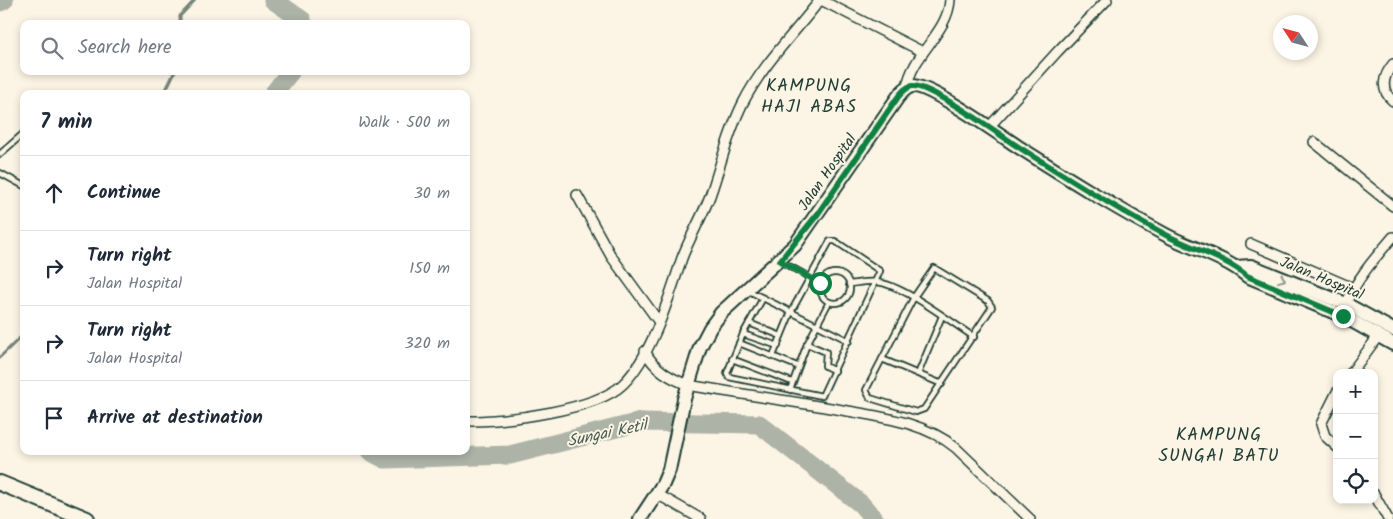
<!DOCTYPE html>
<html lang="en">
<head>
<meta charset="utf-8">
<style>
	:root { --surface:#fff; --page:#f6f6f7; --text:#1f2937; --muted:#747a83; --line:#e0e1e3 }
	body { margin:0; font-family:Kalam,sans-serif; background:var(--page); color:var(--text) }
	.controls { position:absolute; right:15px; bottom:15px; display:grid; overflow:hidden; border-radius:10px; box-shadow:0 2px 8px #0003 }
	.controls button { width:45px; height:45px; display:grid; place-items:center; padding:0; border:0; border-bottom:1px solid var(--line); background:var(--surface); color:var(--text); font:25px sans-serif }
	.compass { position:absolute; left:1273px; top:15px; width:45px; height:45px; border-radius:50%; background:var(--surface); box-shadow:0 2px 8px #0003; rotate:306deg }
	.stop { position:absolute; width:15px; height:15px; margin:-11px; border:4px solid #0b8043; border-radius:50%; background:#fff }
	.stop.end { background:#0b8043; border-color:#fff; box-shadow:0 1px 5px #0008 }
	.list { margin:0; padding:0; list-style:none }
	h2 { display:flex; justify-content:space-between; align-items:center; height:65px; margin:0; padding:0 20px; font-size:21px }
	h2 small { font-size:16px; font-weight:400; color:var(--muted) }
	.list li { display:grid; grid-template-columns:32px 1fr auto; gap:15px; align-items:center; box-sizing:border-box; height:75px; padding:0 20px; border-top:1px solid var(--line) }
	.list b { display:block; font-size:19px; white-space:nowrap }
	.list p { margin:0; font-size:16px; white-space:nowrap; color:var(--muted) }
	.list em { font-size:16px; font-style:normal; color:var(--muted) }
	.icon { flex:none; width:28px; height:28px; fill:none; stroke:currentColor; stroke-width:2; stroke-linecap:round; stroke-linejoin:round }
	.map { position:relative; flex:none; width:1393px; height:519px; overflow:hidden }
	.search { position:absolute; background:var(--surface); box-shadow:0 2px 8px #0003; left:20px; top:20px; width:450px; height:55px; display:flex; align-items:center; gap:12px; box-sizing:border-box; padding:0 18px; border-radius:10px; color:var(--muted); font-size:19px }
	.panel { position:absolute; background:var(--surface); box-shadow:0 2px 8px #0003; left:20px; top:90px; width:450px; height:365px; border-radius:10px }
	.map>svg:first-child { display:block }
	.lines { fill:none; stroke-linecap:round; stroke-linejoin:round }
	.stream { stroke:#758479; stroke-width:3 }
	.river { stroke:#aeb3a7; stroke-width:19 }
	.lane-casing { stroke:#1f3d34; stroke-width:8 }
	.street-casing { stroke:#1f3d34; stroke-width:12 }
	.secondary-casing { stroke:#1f3d34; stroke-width:16 }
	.primary-casing { stroke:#1f3d34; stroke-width:18 }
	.lane { stroke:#fcf5e5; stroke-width:4.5 }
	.street { stroke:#fcf5e5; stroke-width:9 }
	.secondary { stroke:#fcf5e5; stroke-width:12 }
	.primary { stroke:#fcf5e5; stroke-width:14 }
	.oneway { stroke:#8e998c }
	.route { stroke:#0b8043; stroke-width:6 }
	.labels { text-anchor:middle; stroke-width:4; stroke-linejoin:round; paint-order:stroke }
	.street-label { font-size:15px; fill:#1f3d34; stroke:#fcf5e5 }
	.water-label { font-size:16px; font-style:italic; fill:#435a51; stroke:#fcf5e5 }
	.quarter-label { font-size:18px; letter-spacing:1px; fill:#1f3d34; stroke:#fcf5e5 }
</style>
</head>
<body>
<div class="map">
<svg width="1393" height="519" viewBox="0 0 1393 519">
	<rect width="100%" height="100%" fill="#fcf5e5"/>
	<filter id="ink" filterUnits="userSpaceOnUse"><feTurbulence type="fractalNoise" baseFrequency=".02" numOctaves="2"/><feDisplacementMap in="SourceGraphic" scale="10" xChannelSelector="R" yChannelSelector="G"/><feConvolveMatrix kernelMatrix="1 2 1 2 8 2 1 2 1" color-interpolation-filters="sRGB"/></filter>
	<g filter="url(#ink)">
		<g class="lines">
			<g class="stream">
				<path d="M180 24V16L195 0"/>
				<path d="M164 94 175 71"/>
				<path d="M0 357 24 334"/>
			</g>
			<g class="river">
				<path d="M273 0 302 20 301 24"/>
				<path d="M0 2 4 0"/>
				<path d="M273 94 291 71"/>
				<path d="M370 451 385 459 510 455 640 422 759 424 861 504 874 519"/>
			</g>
			<g class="lane-casing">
				<g id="lane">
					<path d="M0 154 24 133"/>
					<path d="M0 173 24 186"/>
					<path d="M780 261 820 283"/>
					<path d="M934 268 988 301 992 307 924 409 916 412 870 398 866 390 914 297Z"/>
					<circle cx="835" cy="288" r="15"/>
					<path d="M849 284C858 283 868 281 876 282 902 284 951 322 974 337"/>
					<path d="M747 290 849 341"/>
					<path d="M763 298 743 334 727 373 729 377 822 396 880 271 835 241H830L791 312 773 356"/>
					<path d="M749 323 781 336"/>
					<path d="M743 334 778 346"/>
					<path d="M739 343 797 366"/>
					<path d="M807 344 826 352 825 366 835 371"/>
					<path d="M732 359 792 382"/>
					<path d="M882 359 942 384"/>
					<path d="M918 374 942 316"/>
					<path d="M790 390 807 344 829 302"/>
				</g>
			</g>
			<g class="street-casing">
				<g id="street">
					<path d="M821 0 923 52"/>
					<path d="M1393 64C1383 76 1380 90 1393 101"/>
					<path d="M907 87C912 54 948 33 950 0"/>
					<path d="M989 127 1058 51 1107 0"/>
					<path d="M1314 142 1393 206"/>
					<path d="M577 195 611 256 659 322"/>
					<path d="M1251 244 1353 288"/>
					<path d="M1346 304C1357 278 1375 258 1393 237"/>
					<path d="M645 351C654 369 670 378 688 385 739 394 791 401 842 410 881 417 925 422 956 448L1030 519"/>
					<path d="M1351 373 1379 335"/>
					<path d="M1337 392 1321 424 1325 436 1337 447"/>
					<path d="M466 421C503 422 597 410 623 384 652 356 669 297 682 258 690 237 702 217 710 196 721 165 728 132 743 103 762 65 794 34 820 0"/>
					<path d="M657 494 701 519"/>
					<path d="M1374 494 1388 519"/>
				</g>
			</g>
			<g class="secondary-casing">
				<g id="secondary">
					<path d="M1236 267 1251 266 1346 304 1393 330"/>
					<path d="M640 519 663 484 669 470 684 399 700 347 710 328 721 313 795 245 898 97C902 92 906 87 912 86 929 84 999 134 1017 146 1066 177 1115 208 1166 235 1192 249 1225 257 1247 276L1343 316 1393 344"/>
				</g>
			</g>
			<g class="primary-casing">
				<path id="primary" d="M0 483 87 519"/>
			</g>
			<use href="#lane" class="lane"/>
			<use href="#street" class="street"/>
			<use href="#secondary" class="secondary"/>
			<use href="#primary" class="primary"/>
		</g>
		<defs><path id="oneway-chevron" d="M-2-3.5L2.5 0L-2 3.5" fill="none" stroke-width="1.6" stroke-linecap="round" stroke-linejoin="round" transform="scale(1.25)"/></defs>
		<use class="oneway" href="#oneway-chevron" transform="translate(1282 279) rotate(22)"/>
	</g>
	<g class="lines" filter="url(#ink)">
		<path class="route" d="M820 283 780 261 817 215 898 97C902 92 906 87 912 86 929 84 999 134 1017 146 1066 177 1115 208 1166 235 1192 249 1225 257 1247 276L1343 316"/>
	</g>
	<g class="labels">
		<g class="street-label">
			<text transform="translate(827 172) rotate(-55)" y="5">Jalan Hospital</text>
			<text transform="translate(1322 278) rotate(23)" y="5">Jalan Hospital</text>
		</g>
		<g class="water-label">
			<text transform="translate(607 432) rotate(-12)" y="6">Sungai Ketil</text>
		</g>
		<g class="quarter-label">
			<text x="809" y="91">KAMPUNG<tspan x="809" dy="21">HAJI ABAS</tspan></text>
			<text x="1219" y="440">KAMPUNG<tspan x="1219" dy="21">SUNGAI BATU</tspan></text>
		</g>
	</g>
</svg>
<div class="controls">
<button>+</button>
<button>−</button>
<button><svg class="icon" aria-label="locate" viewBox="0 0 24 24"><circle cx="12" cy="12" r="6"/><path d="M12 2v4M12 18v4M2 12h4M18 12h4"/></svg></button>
</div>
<svg class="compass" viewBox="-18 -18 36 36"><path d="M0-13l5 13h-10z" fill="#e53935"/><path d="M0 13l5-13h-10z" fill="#747a83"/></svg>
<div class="stop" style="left:820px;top:283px"></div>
<div class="stop end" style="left:1343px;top:316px"></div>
<div class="search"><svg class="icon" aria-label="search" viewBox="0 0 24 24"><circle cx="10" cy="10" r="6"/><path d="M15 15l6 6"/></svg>Search here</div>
<section class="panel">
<h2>7 min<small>Walk · 500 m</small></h2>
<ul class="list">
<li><svg class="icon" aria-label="ahead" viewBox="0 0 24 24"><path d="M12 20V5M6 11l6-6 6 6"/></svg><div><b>Continue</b></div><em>30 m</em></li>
<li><svg class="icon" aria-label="right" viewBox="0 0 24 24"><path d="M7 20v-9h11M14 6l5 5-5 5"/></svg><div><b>Turn right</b><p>Jalan Hospital</p></div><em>150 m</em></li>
<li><svg class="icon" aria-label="right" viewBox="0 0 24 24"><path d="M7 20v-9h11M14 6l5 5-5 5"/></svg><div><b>Turn right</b><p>Jalan Hospital</p></div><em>320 m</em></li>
<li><svg class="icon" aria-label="arrive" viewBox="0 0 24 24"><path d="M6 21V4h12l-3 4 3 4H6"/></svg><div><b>Arrive at destination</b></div></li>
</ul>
</section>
</div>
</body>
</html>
